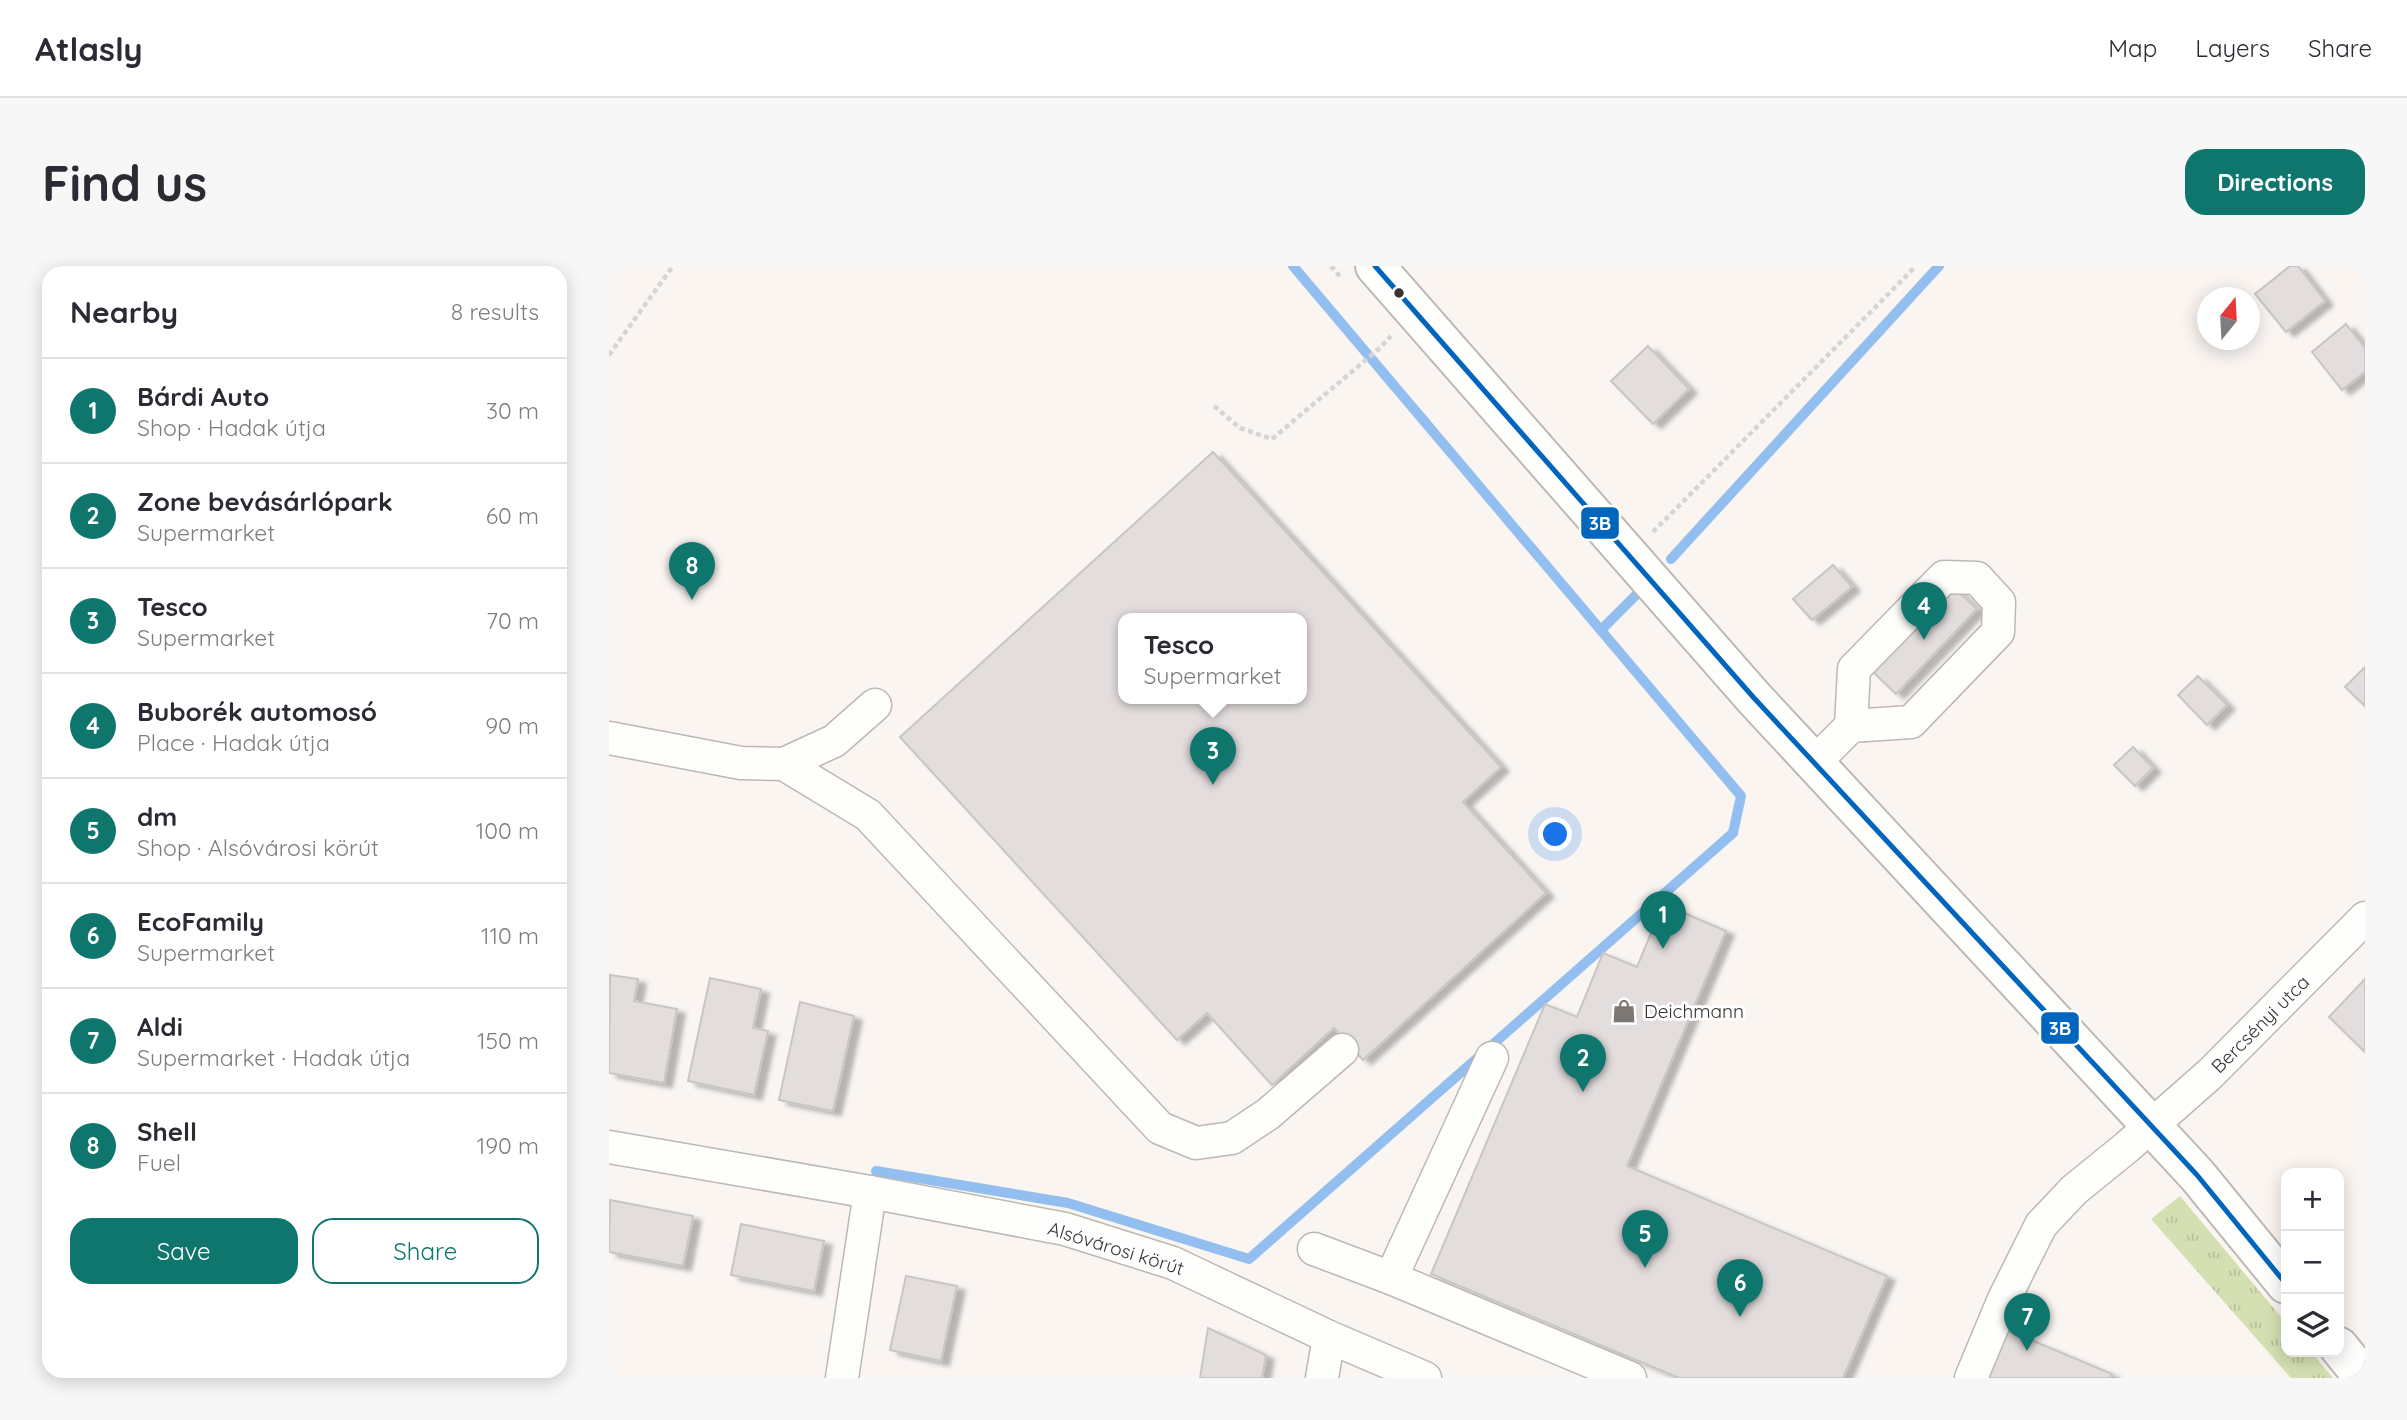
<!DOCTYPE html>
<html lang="en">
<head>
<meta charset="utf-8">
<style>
	:root { --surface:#fff; --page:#f7f7f7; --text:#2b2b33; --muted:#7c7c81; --line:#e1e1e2; --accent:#0f766e }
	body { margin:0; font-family:Quicksand,sans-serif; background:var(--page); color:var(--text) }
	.controls { position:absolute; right:21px; bottom:21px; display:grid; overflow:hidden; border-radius:14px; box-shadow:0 4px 18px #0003 }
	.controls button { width:63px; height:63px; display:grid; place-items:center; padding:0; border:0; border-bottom:2px solid var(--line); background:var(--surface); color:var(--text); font:35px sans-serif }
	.compass { position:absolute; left:1588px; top:21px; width:63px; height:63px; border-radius:50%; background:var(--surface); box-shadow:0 4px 18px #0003; rotate:18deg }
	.you { position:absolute; left:947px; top:569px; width:24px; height:24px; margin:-18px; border:5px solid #fff; border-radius:50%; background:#1a73e8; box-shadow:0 0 0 10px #1a73e833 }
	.badge { display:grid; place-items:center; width:46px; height:46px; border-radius:50%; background:var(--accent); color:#fff; font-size:23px; font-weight:700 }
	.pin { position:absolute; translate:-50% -58px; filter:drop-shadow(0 2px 4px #0008) }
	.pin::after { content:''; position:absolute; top:37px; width:24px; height:21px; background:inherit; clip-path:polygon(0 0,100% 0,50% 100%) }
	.popup { position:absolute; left:509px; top:347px; width:189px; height:91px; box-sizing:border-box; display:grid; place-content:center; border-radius:14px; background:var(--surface); filter:drop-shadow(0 2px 5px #0005); font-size:23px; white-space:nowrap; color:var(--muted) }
	.popup b { font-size:26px; color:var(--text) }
	.popup::after { content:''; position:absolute; left:50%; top:100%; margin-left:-14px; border:14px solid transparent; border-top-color:var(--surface) }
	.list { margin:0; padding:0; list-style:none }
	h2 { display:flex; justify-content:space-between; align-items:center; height:91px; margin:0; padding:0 28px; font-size:30px }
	h2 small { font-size:23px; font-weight:400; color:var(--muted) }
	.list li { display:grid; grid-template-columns:46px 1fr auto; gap:21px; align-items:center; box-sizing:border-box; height:105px; padding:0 28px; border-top:2px solid var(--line) }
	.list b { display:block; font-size:26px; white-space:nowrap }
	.list p { margin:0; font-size:23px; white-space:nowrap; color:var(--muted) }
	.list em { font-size:23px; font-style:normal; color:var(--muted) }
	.actions { display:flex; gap:14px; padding:21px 28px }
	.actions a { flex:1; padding:16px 0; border:2px solid var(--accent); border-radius:21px; text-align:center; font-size:24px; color:var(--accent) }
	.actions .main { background:var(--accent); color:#fff }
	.icon { flex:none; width:38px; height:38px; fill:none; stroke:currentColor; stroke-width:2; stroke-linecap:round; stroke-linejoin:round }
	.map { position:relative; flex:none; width:1756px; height:1112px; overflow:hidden; border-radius:21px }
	header { display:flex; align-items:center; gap:42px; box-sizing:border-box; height:98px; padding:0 35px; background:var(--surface); border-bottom:2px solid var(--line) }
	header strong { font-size:33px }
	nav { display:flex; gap:38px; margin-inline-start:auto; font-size:24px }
	.intro { display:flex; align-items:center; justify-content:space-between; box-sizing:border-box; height:168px; padding:0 42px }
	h1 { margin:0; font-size:49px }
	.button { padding:18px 32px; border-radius:21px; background:var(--accent); color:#fff; font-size:24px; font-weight:700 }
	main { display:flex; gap:42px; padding:0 42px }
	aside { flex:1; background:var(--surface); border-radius:21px; box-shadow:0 4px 18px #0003 }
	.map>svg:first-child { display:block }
	.grass { fill:url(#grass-tufts) }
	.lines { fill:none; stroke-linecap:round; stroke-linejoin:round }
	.stream { stroke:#92bfef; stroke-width:10 }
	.building { fill:#e4dddd; stroke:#cac5c4; stroke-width:2; fill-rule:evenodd; filter:url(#shadow) }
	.minor-casing { stroke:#bdb8b4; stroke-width:35 }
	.major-casing { stroke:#bdb8b4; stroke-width:42 }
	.path { stroke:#d6d5d2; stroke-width:4.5; stroke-dasharray:5 3.5; stroke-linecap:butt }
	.minor { stroke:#fefefd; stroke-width:32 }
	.major { stroke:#fefefd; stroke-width:38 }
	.bus-1-casing { stroke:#fff; stroke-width:10 }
	.bus-1 { stroke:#0065bd; stroke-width:5 }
	.bus-dot { fill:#38332e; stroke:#fff; stroke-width:2.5 }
	.labels { text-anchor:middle; stroke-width:6; stroke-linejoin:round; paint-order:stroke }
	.poi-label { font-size:19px; fill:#38332e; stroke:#fff; text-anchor:start }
	.street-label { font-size:19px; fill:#38332e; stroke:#fff }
	.line-badge { stroke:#fff; stroke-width:2.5 }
	.badge-label { font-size:19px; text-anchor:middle; font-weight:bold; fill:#fff }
</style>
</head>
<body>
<header>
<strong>Atlasly</strong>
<nav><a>Map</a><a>Layers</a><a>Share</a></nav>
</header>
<div class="intro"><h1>Find us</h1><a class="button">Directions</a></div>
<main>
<aside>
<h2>Nearby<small>8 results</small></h2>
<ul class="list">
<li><span class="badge">1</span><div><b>Bárdi Auto</b><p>Shop · Hadak útja</p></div><em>30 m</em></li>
<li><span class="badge">2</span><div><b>Zone bevásárlópark</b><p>Supermarket</p></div><em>60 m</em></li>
<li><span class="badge">3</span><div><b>Tesco</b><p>Supermarket</p></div><em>70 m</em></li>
<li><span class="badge">4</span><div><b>Buborék automosó</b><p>Place · Hadak útja</p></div><em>90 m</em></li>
<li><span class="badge">5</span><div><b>dm</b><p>Shop · Alsóvárosi körút</p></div><em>100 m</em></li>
<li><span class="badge">6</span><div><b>EcoFamily</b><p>Supermarket</p></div><em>110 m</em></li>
<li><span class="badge">7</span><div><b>Aldi</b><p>Supermarket · Hadak útja</p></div><em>150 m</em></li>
<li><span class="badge">8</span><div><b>Shell</b><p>Fuel</p></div><em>190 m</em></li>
</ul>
<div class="actions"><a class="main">Save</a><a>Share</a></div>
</aside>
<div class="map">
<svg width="1756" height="1112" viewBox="0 0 1756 1112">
	<defs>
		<pattern id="grass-tufts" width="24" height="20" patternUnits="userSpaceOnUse" patternTransform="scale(1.75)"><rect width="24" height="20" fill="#d5e0b2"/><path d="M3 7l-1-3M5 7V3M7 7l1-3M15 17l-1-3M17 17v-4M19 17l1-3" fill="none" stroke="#b8c199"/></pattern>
		<filter id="shadow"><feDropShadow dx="8" dy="4.5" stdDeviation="2" flood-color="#0004"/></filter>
	</defs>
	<rect width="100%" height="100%" fill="#faf5f1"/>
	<path class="grass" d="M1571 930 1677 1057V1086H1702L1724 1112H1682L1542 953Z"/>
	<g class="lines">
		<g class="stream">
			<path d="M1062 293 1330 0"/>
			<path d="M992 364 1028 328"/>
			<path d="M267 905 459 937 640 993 1124 567 1132 530 684 0"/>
		</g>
	</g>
	<g class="building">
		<path d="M1681 0H1689L1716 35 1677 66 1646 28Z"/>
		<path d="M1737 58 1756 82V106L1733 124 1703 86Z"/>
		<path d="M1039 80 1080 123 1044 158 1002 115Z"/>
		<path d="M604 186 892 501 854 536 937 627 754 794 725 762 663 819 598 747 568 774 291 471ZM515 353H693V433H515Z"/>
		<path d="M1224 299 1243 321 1203 354 1184 333Z"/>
		<path d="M1342 319 1368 343 1287 428 1262 404Z"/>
		<path d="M1756 401V440L1736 421Z"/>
		<path d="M1589 410 1618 439 1598 459 1569 429Z"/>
		<path d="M1524 481 1544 502 1526 520 1505 499Z"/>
		<path d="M1054 638 1117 665 1018 900 1278 1010 1234 1112H1070L822 1008 936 738 968 751 994 687 1028 701Z"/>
		<path d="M1 709 29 713 25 735 68 743 55 817 0 807Z"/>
		<path d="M101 712 152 723 144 762 159 765 145 829 79 815Z"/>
		<path d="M1756 713V786L1720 751Z"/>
		<path d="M191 736 245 750 224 845 170 834Z"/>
		<path d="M1 934 84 950 74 1000 0 986Z"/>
		<path d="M132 958 215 975 205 1025 122 1009Z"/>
		<path d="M297 1010 348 1020 332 1095 281 1084Z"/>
		<path d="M599 1062 657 1089 653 1112H591Z"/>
		<path d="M1396 1063 1503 1108 1501 1112H1376Z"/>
	</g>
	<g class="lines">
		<g class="minor-casing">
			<g id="minor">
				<path d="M0 472 132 497 175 498 225 475 266 439"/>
				<path d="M1205 497 1242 460 1302 456 1389 366 1390 336 1368 312 1335 311 1245 403 1242 460"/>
				<path d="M175 498 259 549 551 862 587 877 623 872 659 848 733 784"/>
				<path d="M0 881 261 926 456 963 564 997 720 1071 816 1112"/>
				<path d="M705 983 782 1012 1021 1112"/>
				<path d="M782 1012 883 792"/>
				<path d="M233 1112 261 926"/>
				<path d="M713 1112 720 1071"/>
				<path d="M1362 1112 1395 1033 1432 959 1465 924 1518 881 1601 808 1756 652"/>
			</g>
		</g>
		<g class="major-casing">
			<g id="major">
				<path d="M766 0 1145 432 1588 909 1677 1018"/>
				<path d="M1730 1081 1755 1112"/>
			</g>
		</g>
		<g class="path">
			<path d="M722 0 733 13"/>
			<path d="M0 89 64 0"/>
			<path d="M605 140 631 162 663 173 771 82 782 70"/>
			<path d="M1044 266 1307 0"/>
		</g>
		<use href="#minor" class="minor"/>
		<use href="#major" class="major"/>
		<g class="bus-1-casing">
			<path id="bus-1" d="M766 0 1145 432 1588 909 1677 1018"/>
		</g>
		<use href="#bus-1" class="bus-1"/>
	</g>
	<defs>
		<g id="shop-bare" transform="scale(1.89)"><path d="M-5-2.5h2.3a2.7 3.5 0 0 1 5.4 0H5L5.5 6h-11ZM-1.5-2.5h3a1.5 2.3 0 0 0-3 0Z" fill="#7c7772" stroke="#fff" stroke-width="2.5" paint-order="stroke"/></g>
	</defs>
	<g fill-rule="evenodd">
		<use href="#shop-bare" x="1015" y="745"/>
	</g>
	<circle class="bus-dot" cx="790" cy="27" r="6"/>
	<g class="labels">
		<g class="poi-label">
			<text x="1035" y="752">Deichmann</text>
		</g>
		<g class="street-label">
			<text transform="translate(1651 758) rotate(-45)" y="7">Bercsényi utca</text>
			<text transform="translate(507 982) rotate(17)" y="7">Alsóvárosi körút</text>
		</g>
	</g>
	<g class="line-badge">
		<rect x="971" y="240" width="40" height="34" rx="7" fill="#0065bd"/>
		<rect x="1431" y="745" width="40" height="34" rx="7" fill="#0065bd"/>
	</g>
	<g class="badge-label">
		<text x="991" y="264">3B</text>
		<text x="1451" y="769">3B</text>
	</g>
</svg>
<div class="controls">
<button>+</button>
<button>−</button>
<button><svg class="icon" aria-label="layers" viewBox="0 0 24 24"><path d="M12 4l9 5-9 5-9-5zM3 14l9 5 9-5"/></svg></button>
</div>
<svg class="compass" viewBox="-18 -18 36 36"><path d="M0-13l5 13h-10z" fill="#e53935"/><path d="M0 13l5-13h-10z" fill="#7c7c81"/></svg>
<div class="you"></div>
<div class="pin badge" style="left:1054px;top:683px">1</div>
<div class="pin badge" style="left:974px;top:826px">2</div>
<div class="pin badge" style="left:604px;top:519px">3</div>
<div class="popup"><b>Tesco</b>Supermarket</div>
<div class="pin badge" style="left:1315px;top:374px">4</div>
<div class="pin badge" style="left:1036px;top:1002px">5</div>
<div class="pin badge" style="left:1131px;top:1051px">6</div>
<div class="pin badge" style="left:1418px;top:1085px">7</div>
<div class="pin badge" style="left:83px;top:334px">8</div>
</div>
</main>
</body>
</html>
